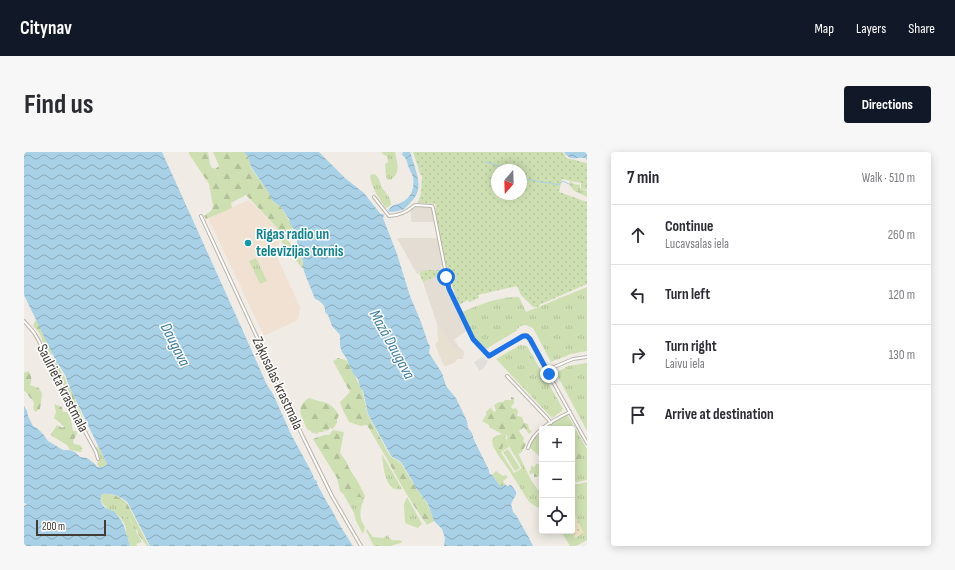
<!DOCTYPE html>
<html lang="en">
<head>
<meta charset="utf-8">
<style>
	:root { --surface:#fff; --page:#f7f7f7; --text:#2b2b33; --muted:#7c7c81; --line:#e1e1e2; --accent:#111827 }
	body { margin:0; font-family:"Sofia Sans Condensed",sans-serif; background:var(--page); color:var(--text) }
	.controls { position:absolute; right:12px; bottom:12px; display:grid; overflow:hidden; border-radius:4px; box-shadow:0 2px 10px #0003 }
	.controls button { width:36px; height:36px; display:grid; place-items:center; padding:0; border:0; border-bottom:1px solid var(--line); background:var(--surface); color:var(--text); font:20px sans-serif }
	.compass { position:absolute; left:467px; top:12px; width:36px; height:36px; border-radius:50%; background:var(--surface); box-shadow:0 2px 10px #0003; rotate:199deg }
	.scale { position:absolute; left:12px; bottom:10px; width:70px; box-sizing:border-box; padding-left:4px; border:2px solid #413c35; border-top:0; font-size:11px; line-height:14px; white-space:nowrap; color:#413c35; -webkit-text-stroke:3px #fff; paint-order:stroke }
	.stop { position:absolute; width:12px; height:12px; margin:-9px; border:3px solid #1a73e8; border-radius:50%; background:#fff }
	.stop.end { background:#1a73e8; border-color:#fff; box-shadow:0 1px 4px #0008 }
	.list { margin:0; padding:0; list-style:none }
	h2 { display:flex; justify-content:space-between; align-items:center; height:52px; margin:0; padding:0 16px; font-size:17px }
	h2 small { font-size:13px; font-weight:400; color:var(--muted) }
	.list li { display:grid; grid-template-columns:26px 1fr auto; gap:12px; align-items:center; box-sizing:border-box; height:60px; padding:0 16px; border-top:1px solid var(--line) }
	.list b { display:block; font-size:15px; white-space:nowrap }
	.list p { margin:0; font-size:13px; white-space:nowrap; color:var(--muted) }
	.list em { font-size:13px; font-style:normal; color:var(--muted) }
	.icon { flex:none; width:22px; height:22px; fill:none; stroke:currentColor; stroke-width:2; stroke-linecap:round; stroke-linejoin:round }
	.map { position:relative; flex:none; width:563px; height:394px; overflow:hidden; border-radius:4px }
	header { display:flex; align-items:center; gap:24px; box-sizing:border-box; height:56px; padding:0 20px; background:var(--accent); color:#fff }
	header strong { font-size:19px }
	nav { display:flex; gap:22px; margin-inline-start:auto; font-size:14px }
	.intro { display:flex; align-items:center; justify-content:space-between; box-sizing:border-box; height:96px; padding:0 24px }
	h1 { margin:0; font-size:28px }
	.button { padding:10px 18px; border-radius:4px; background:var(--accent); color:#fff; font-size:14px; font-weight:700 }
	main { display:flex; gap:24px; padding:0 24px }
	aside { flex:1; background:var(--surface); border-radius:4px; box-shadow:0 2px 10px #0003 }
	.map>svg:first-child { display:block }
	.residential { fill:#e3ddd3 }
	.commercial { fill:#f0e1d2 }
	.education { fill:#e7dfd0 }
	.grass { fill:url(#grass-tufts) }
	.forest { fill:url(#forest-firs) }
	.wetland { fill:url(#wetland-marsh) }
	.sand { fill:url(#sand-dots) }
	.park { fill:url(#park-dots); fill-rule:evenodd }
	.pitch { fill:#cee0b2 }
	.parking { fill:#e1dfdc }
	.water { fill:url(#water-waves) }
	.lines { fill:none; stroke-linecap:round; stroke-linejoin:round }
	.stream { stroke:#a8d0e6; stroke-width:1 }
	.minor-casing { stroke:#bab3a9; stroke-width:4 }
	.minor { stroke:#fff; stroke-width:2 }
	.route { stroke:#1a73e8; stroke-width:5 }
	.culture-dot { fill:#0f9aa8; stroke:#fff; stroke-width:1.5 }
	.labels { text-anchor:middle; stroke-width:3; stroke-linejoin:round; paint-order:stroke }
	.culture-label { font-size:15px; font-weight:bold; fill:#0d838f; stroke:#fff; text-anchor:start }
	.street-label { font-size:15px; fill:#413c35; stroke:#fff }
	.water-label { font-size:16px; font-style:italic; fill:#3c7c9f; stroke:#fff }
</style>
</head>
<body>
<header>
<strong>Citynav</strong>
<nav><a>Map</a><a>Layers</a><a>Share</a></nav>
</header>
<div class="intro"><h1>Find us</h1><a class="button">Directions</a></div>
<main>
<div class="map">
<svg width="563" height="394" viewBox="0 0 563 394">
	<defs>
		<pattern id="grass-tufts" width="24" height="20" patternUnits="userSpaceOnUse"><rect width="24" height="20" fill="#cee0b2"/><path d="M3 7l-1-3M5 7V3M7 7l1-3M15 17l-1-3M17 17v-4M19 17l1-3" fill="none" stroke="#b2c19a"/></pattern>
		<pattern id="forest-firs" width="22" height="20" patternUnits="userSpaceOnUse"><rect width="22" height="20" fill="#cee0b2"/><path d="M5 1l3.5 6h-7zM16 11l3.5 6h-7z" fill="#b2c19a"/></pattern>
		<pattern id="wetland-marsh" width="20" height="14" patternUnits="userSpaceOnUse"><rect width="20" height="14" fill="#cee0b2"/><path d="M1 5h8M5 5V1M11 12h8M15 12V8" fill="none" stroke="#b2c19a"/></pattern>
		<pattern id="sand-dots" width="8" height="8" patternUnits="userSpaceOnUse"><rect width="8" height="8" fill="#f1e4c4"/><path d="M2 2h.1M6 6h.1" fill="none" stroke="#d0c4a9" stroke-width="1.8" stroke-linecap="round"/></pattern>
		<pattern id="park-dots" width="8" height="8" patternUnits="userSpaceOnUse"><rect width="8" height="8" fill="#cee0b2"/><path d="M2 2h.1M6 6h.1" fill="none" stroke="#b2c19a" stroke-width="1.8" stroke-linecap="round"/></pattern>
		<pattern id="water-waves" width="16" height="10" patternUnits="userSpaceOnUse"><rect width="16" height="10" fill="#a8d0e6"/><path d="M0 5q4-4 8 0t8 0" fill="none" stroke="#8aaabb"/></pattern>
	</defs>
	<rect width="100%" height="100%" fill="#f0ece5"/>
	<g class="residential">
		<path d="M393 54 407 55 410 70H387V58Z"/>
		<path d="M373 86H414L419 114 417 115 418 118H401L393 122Z"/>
		<path d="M421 122 423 137 422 138 423 140 424 139 443 178 430 188 436 196 438 197 433 201 413 172 399 130 412 125Z"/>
	</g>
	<path class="commercial" d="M225 48 257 80 253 105 276 155 274 168 240 184 184 66Z"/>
	<path class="education" d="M413 172 433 201 438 197 440 200 439 207H433L432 210 422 214H420L416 205 411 192 414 190Z"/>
	<g class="grass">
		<path d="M358 0H371C372 7 375 14 373 20 372 23 369 26 367 28L363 27 362 24 361 12 364 10 363 4 358 2Z"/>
		<path d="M351 22C356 27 355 29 358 35 361 41 367 44 367 53L362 56C355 47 347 35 346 23Z"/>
		<path d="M232 106 243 129 236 132 225 109Z"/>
		<path d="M563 135V199L547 202 527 210 509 176 502 173 496 174 492 179 462 197 451 187 438 160C454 153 478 144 495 145L502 160Z"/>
		<path d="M496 193 503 194 539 257 538 259 528 266 472 207Z"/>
		<path d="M563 211V279L532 221 544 214Z"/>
		<path d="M543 262 563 297V328L553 330 548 329V277H521Z"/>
		<path d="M518 280V306L506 296C506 289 513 284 518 280Z"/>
		<path d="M481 287H483L485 295 477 300 490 321 498 316 491 304 494 301 507 328 514 338H518V358L505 350 483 315 474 303 477 299Z"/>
		<path d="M74 294 83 312 82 313 76 316 73 312 76 306 71 297Z"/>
		<path d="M358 302 378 337C361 342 359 313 358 302Z"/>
		<path d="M563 330V388L552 394H546L537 379H547L551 385 550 362 548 363V332H555Z"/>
		<path d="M324 340 338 345 341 344C337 355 333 364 341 375L339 382 332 369 330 361 320 343Z"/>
		<path d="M383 345 398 372 394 376 383 372 381 370 380 352Z"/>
		<path d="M80 350H94L97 353 100 352 101 354 102 358 106 364 107 370 113 375 112 379 118 390 112 392 113 394H106L102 380C103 375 99 369 96 365H95L90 359 83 358V356L78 351Z"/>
		<path d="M343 377 349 385 359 386 364 383C367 391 371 387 378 389L377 391 369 393 368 394H350L342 379Z"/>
	</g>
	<g class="forest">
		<path d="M165 0H184L186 12 188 16 191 17 195 14 189 0H220L224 5 227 16 245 41 249 49 257 55 269 75 266 80 261 81 265 90 268 93 273 92 271 100C277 105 279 108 279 116H278L256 88 257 80 222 43 207 51 208 56 182 67 180 64 187 59 189 54 185 32 165 2Z"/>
		<path d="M14 168 29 200 28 202H26L18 189 17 184 14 179 9 174 11 169Z"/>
		<path d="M314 206 322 208 333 228 338 238 344 263 360 293 366 304 377 311 390 333 404 353 410 369 403 373C388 352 375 330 363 307 356 296 350 284 343 273L337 274 325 270C322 263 318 258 316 250 320 247 322 243 326 240L309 209Z"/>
		<path d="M30 210 33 212 41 226 43 232 48 240 60 268 59 269 53 262 44 241 35 224Z"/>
		<path d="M4 219C8 224 8 227 6 233L15 236 18 242 16 257 11 260 9 255 10 253 9 248C5 246 4 241 0 239V221Z"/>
		<path d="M487 245 490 246V251L487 255 489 257 492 256 494 259 493 264 498 265 500 271 504 272 505 277 508 280 505 282 500 275 495 279 500 286 499 289 502 292 498 300 491 304C485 295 483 291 483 282L477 300 474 303 469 294 468 288 471 284 478 282 465 275V273L458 269 462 263V260L466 256H467L470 260 472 259 470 253 475 250H479L481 248H487Z"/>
		<path d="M285 246C299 251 306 248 315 263L313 267V271L309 277 306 276 303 279 301 278 299 280H295L293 282 291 281H288L286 278H284C278 266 270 255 285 246Z"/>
		<path d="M30 252 38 255 39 260H43C47 266 48 272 49 279H52L53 282 49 289 50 292 56 293 58 296 57 300 46 298 43 293 28 284 27 282 33 273 39 276 40 274 30 266 32 260Z"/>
		<path d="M309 278 320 280 316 301 322 309 325 316 334 330 341 344 338 345H327L326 341 324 340 320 343 316 339 313 326 289 287 300 283H305Z"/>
		<path d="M548 295 557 303 556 313 548 307Z"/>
		<path d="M512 312H517V315L518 314V323L517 322 513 325H510V321L506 322 505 320 507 317V314L510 315Z"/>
		<path d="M472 319 479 324 481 323 484 325 479 329 481 332 477 335 468 323Z"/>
		<path d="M78 342C88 341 98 345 104 353L125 394H123C119 388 112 382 113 375L109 373 104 362V365L100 367 98 361 94 359V357L98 355 102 358 101 354 100 352 97 354 94 350 78 351 76 345Z"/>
	</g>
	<path class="wetland" d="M547 29 550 32 556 33V36L563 39V45L549 38 545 32 546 30Z"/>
	<path class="sand" d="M550 362 560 381 551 386 547 379H548V363Z"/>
	<g class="park">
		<path d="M389 0H538L541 3 542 6 563 11V38L557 36V31L538 27 535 40 563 50V132L515 153 514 155H509L497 143 493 134 454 143 455 146 445 150 444 148 435 153C426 131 421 109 416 86 414 75 410 63 412 52L394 51 397 41 398 24 396 22ZM473 18H497V42H473Z"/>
		<path d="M401 118H418L420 119 421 122 412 125 399 130 395 121Z"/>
	</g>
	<path class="pitch" d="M484 297 496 316 491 319 479 300Z"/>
	<path class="parking" d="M458 205 464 209 460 216 455 219 450 210Z"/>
	<g class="water">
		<path d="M0 0H138L214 168 243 233 249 242 267 282 289 323 290 327 293 329V332L304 352 306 355 317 375 329 394H126L104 351C97 344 87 341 78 342 73 351 82 358 90 359L97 368 100 374 106 394H0V354L3 352 0 351V254L3 259 4 264 9 274 14 277 19 282 24 289 39 298H45L51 300 56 305 63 306 71 312 73 315C76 315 80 316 83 312L44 232C43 224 36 214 30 208V205L0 143Z"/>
		<path d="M220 0H295L321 26 340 41 355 60 357 62H359L360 63 359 66 373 102 386 144 397 170 404 191 406 194 405 201 418 221 422 234 432 246 443 269 444 276 448 281 450 288 465 318V321L468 323 477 335 481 332 483 334 487 333C495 343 493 340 487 352L489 360 492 363 505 386 509 394H420L421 386 418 377 410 369 404 352 390 333 389 330 377 310 367 304 366 302 344 262 339 239 336 235 334 227 330 223 324 211 323 207 318 200 316 194V183L308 174 304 163 301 160C302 154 297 149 291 147L281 122 279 116V109L276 104 271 100 273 96V89L271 79 266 72 265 67 257 55 249 49 247 46 245 41 227 15 224 5Z"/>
		<path d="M379 0H386C388 4 388 8 390 12 394 26 399 38 387 50 384 53 382 56 378 58 372 59 368 61 364 59 368 52 370 54 376 51 387 47 391 36 389 25 388 22 386 19 385 16 383 11 383 6 378 3Z"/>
		<path d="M540 0H563V8L561 6C551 5 547 10 540 0Z"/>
	</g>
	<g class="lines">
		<g class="stream">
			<path d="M461 10 479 15 483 18"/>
			<path d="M497 26 517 30 527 31 534 33 539 29 545 32"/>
		</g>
		<g class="minor-casing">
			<g id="minor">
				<path d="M350 45 365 64C374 64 384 59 391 53L408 54 409 56 425 137 449 187 465 204 499 184 502 183 504 185 563 291"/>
				<path d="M177 64 279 285 308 344 337 394"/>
				<path d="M0 169C4 174 9 178 12 184 19 194 21 209 30 218L44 243 51 261 57 272 72 300 74 307"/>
				<path d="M523 218 549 207 563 205"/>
				<path d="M483 224 523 266 527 271"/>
				<path d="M504 296C509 278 530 268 546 260"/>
			</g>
		</g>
		<use href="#minor" class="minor"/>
	</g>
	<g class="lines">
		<path class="route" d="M422 125 425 137 449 187 465 204 499 184H503L506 187 525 222"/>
	</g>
	<circle class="culture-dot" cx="224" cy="91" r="4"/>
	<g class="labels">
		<g class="culture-label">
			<text x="232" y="87">Rīgas radio un<tspan x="232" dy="17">televīzijas tornis</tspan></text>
		</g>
		<g class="street-label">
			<text transform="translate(254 231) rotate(65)" y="5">Zaķusalas krastmala</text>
			<text transform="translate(39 236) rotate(63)" y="5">Saulrieta krastmala</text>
		</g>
		<g class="water-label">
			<text transform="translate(152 192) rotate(63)" y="6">Daugava</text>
			<text transform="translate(369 192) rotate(61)" y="6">Mazā Daugava</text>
		</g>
	</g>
</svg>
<div class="controls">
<button>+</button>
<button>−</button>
<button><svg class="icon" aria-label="locate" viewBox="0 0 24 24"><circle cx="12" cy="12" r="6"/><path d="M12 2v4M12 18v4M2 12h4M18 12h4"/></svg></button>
</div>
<svg class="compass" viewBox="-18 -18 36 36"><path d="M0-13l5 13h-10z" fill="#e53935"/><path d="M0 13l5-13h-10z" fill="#7c7c81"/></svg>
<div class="scale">200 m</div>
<div class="stop" style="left:422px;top:125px"></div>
<div class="stop end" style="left:525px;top:222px"></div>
</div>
<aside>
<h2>7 min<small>Walk · 510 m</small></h2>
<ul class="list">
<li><svg class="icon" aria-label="ahead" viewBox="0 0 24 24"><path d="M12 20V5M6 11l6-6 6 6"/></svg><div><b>Continue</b><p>Lucavsalas iela</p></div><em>260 m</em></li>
<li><svg class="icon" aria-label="left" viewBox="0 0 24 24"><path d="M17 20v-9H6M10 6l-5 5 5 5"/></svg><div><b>Turn left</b></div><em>120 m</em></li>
<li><svg class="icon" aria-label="right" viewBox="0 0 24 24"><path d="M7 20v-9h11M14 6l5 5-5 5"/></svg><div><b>Turn right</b><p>Laivu iela</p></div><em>130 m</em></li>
<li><svg class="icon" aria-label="arrive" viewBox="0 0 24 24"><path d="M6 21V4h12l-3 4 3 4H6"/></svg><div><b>Arrive at destination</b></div></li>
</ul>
</aside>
</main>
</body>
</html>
